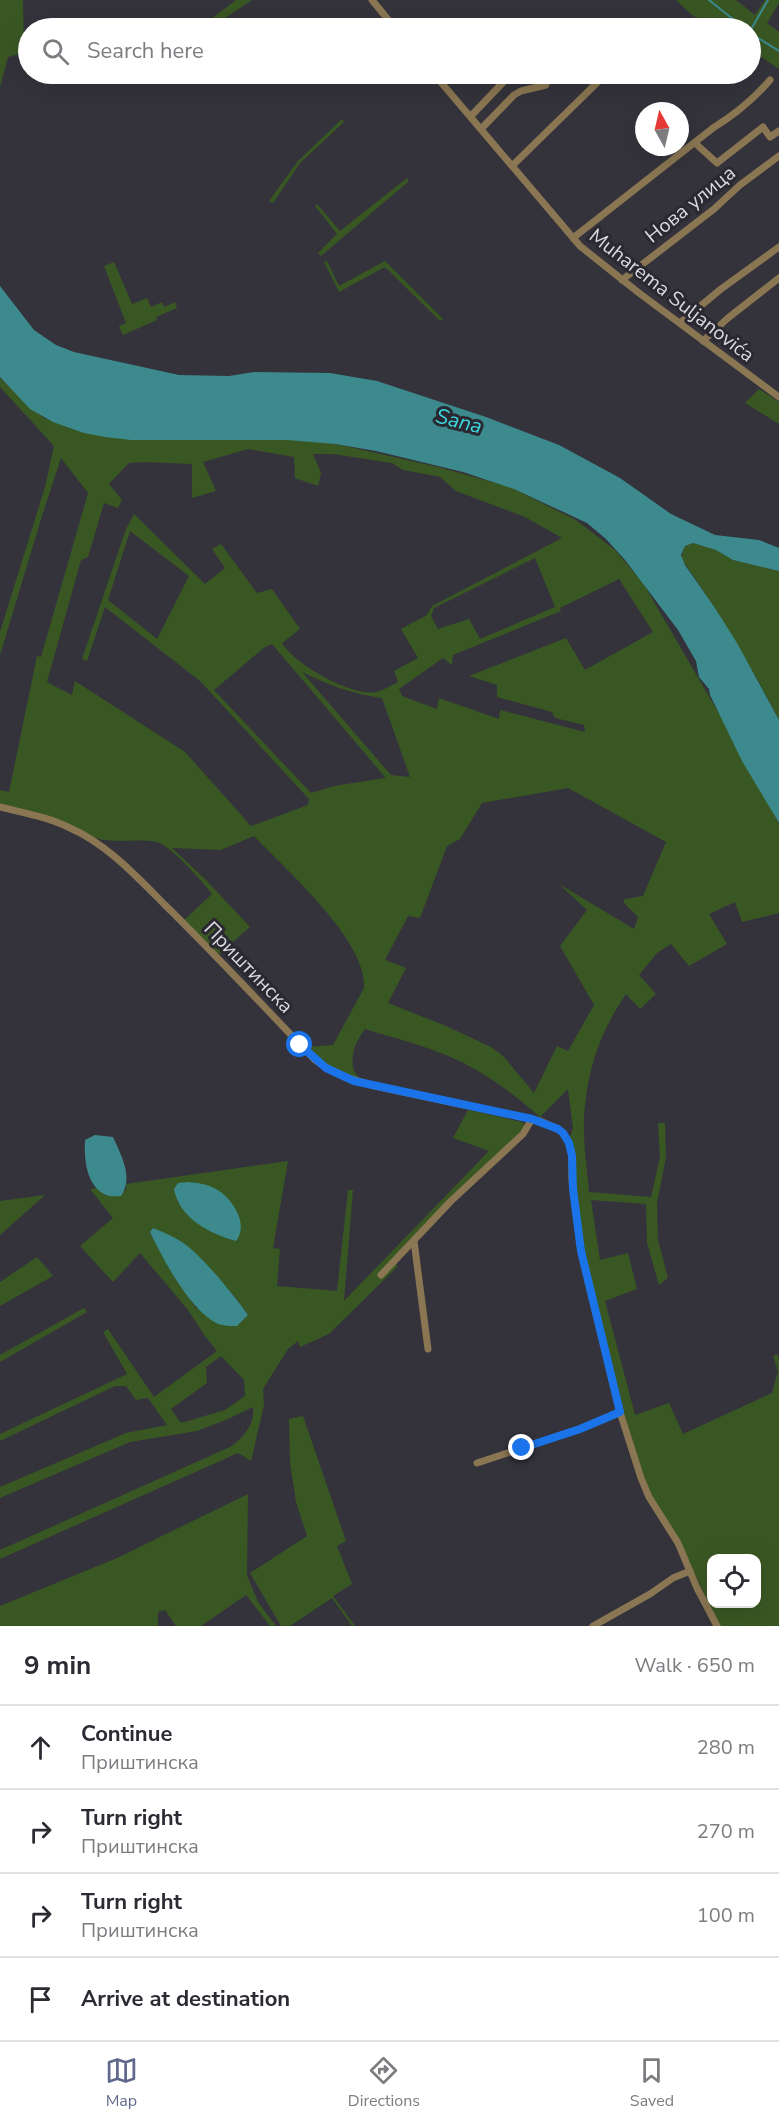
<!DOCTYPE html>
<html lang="en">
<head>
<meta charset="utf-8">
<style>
	:root { --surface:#fff; --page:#f2f2f3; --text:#2b2b33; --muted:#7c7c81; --line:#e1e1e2; --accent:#61688e }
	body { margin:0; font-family:"Nunito Sans",sans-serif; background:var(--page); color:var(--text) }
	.controls { position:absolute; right:18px; bottom:18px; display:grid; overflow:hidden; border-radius:12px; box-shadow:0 6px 24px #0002 }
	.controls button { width:54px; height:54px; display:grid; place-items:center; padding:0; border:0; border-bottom:2px solid var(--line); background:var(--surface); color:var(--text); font:30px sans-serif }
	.compass { position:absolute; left:635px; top:102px; width:54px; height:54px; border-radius:50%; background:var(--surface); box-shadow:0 6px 24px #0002; rotate:352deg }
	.stop { position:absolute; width:18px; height:18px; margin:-14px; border:4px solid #1a73e8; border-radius:50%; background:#fff }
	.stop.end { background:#1a73e8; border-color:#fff; box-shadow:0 2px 6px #0008 }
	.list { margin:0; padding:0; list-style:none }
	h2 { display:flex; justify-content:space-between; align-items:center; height:78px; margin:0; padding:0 24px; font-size:26px }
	h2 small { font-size:20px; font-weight:400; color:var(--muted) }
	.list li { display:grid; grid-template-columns:39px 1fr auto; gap:18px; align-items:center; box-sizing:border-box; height:84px; padding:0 24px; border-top:2px solid var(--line) }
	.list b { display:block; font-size:22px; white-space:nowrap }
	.list p { margin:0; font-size:20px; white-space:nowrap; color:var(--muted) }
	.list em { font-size:20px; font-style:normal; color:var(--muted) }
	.icon { flex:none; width:33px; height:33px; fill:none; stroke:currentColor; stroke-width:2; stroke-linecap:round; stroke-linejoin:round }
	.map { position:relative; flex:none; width:779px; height:1626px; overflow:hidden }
	.search { position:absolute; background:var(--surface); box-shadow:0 6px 24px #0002; left:18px; right:18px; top:18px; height:66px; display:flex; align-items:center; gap:15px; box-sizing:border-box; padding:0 21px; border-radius:33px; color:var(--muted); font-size:22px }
	.sheet { height:414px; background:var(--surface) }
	nav { display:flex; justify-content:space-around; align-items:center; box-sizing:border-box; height:84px; border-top:2px solid var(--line); background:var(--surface); font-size:16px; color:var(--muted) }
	nav a { display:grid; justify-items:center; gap:3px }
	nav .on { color:var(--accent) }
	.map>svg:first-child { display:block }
	.green { fill:#395723; fill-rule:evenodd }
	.water { fill:#3c8a8d }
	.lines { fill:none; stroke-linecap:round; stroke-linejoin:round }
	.stream { stroke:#3c8a8d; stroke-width:2 }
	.minor { stroke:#8a7652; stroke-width:7 }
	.route { stroke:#1a73e8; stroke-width:8 }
	.labels { text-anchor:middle; stroke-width:6; stroke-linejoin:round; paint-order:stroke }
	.street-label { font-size:20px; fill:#d9d9de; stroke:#2a2931 }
	.water-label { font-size:21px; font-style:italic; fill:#3cd9e0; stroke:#2a2931 }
</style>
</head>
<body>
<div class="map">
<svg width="779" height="1626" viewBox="0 0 779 1626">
	<rect width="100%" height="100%" fill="#34333b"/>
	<g class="green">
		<path d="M0 0H23L24 53 8 57 0 87Z"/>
		<path d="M236 0H252L210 28H199Z"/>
		<path d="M676 0H736L755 15 765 0H779V3L767 23 779 32V69L751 50 750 28H720L693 16Z"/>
		<path d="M342 119 344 122 300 163 273 203 269 201 298 161Z"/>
		<path d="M407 178 409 181 321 256 318 253 337 234 315 206 317 204 340 231Z"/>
		<path d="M327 261 339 286 385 261 443 319 440 321 385 267 339 292 324 262Z"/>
		<path d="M114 262 132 304 147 298 151 307 162 302 164 307 175 302 177 308 156 317 157 320 123 335 119 326 126 323 104 266Z"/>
		<path d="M0 378 44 418 87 431 139 439 194 440 297 437 345 446 438 467 510 487 576 520 615 550 643 583 735 741 779 824V913L742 922 735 902 709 914 727 944 689 966 671 944 657 953 639 975 656 994 640 1009 626 994C599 1034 587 1070 584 1119 583 1142 587 1168 589 1192L651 1197 660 1157 658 1123H665L666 1157 657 1203 658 1240 668 1278 659 1285 647 1243 646 1204 591 1200 600 1260 628 1253 637 1289 605 1301 635 1415 669 1403 683 1434 772 1393 778 1371 773 1356 777 1354 779 1358V1626H720L678 1539 650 1493 637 1456 621 1403 587 1265 579 1214 572 1141 570 1137 573 1128 568 1089 540 1117C515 1095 487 1074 457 1060 430 1047 394 1038 365 1029 357 1039 349 1056 354 1070 355 1074 360 1078 362 1082L317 1060 306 1047 333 1045 364 988C368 941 285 869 254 836L221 850 172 848 205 879 250 927 218 955 183 921 212 894C203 882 170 845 157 842 132 837 105 847 83 832L0 806V790L9 792 37 656 41 657 88 493 61 458 42 516 0 655V632L45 487 54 446 0 387ZM248 449 294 457 295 478 318 486 321 473 313 454H333L392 463 403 470 440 477 456 491 525 517 562 538 432 606 427 615 401 629 418 658 394 671 398 682C392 685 384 690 376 692 352 697 294 664 282 643L300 629 272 589 257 593 221 544 212 549 225 568 205 584 134 514 126 529 82 659 87 661 105 607 200 681 309 799 308 805 251 826 185 752 75 681 72 695 47 682 81 560 88 557 104 503 118 508 122 500 109 484 129 463 145 462 192 464V498L216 491 203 462ZM130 531 189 576 157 639 108 600ZM535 558 555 607 480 639 469 619 438 629 431 616 434 608ZM619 579 653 632 585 670 566 638 469 676 497 685V697L552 712 555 718 584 725 585 732 500 710 499 719 439 698 437 709 402 696 399 689 443 658 452 665 453 655 561 611 560 608ZM272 644 385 777V778L334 786 311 793 214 690 265 647ZM302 672C332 686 348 693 382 698L410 777 391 775ZM568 788 666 842 643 896 625 899 623 902 638 917 634 929 559 884 587 910 560 946 594 1005 568 1051 557 1046 534 1093 503 1056 491 1047 446 1026 388 1003 406 968 385 960 408 916 420 918 447 846 460 839 482 803ZM712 1558H756V1604H712Z"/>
		<path d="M759 389 779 402V424L745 403Z"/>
		<path d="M693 543 716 550 733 560 779 571V720L757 679 715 608 681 558 685 546Z"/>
		<path d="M468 1110 522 1122 526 1126 392 1261 398 1266 329 1334 300 1347 298 1341 288 1349 263 1389 264 1405 251 1461 238 1453 0 1559V1550L232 1446C245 1435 255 1424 253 1407L226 1420 197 1431 130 1442 0 1498V1487L126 1433 167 1425 148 1398 136 1400 126 1386H115L0 1441V1434L127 1374 103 1332 108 1329 154 1397 217 1351 205 1336 188 1310 140 1253 113 1282 80 1246 113 1218 90 1189 98 1188 107 1196 126 1190V1184L288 1161 273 1248 280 1249 277 1286 337 1291 348 1190H353L344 1301 489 1151 453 1138ZM153 1228 190 1248 235 1297 248 1315 196 1308C179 1283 163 1259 150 1232ZM221 1356 244 1380 245 1396 225 1410 181 1423 171 1409 207 1383 206 1367Z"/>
		<path d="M45 1195 0 1235V1201Z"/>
		<path d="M37 1257 53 1276 0 1306V1282Z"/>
		<path d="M84 1308 87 1312 0 1362V1355Z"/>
		<path d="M303 1416 346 1541 337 1546 352 1584 333 1596 355 1626H352L332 1598 290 1626H281L250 1573 307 1536 296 1502 290 1462 289 1419Z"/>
		<path d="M248 1494 247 1575 258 1602 276 1626H270L246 1595 201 1626H176L165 1610 158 1612V1626H0V1606L117 1558Z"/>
	</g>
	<g class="water">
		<path d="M0 286 34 330 56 345 74 352 179 375 229 376 254 372 330 373 377 381 486 417 559 445 620 478 671 514 715 535 759 540 779 548V571L733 560 716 550 693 543 685 546 681 555 685 565 715 608 737 643 779 720V823L742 761 710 695 709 689 699 677 696 661 678 630 625 560 606 539 587 523 514 489 463 472 376 451 335 444 287 440H131L105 437 84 433 53 422 30 409 0 377Z"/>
		<path d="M95 1135 113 1137C121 1155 134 1178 121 1196 117 1196 110 1197 106 1195 86 1186 84 1159 85 1140Z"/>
		<path d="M188 1182C198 1183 207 1184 216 1189 231 1197 250 1224 236 1241 210 1234 179 1218 174 1189L178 1183Z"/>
		<path d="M153 1228C166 1233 179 1239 190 1248 209 1265 233 1294 248 1315L237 1326C232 1326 226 1326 222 1325 194 1318 162 1258 150 1232Z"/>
	</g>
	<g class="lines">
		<g class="stream">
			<path d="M709 0 744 28"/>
			<path d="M750 31 768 0"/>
			<path d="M750 33 779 51"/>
		</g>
		<g class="minor">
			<path d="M372 0 395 28"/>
			<path d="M434 74 580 246 639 293 779 397"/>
			<path d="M471 116 511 74"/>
			<path d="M481 129 514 95 521 91 546 85V74"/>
			<path d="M695 143 717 163 763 127 770 137 779 131"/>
			<path d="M513 165 606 74"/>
			<path d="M573 238 713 128C736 114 753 100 770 80"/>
			<path d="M622 280 714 209 740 185 779 156"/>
			<path d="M680 323 721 289 779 247"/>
			<path d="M703 341 728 318 779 278"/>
			<path d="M0 807C24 813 48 817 70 828 107 844 137 877 165 905 217 956 265 1008 315 1060 334 1074 353 1080 375 1086L540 1121 558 1129 563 1133 569 1143 572 1156V1180L581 1251 620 1412 641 1478 649 1497 678 1543 697 1588 717 1626"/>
			<path d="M414 1241 428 1349"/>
			<path d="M381 1275 451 1201 523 1134 532 1119"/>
			<path d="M477 1463 580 1429 620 1412"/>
			<path d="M593 1626 650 1594 673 1578 690 1571"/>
		</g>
	</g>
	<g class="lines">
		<path class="route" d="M300 1045 326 1068 354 1081 532 1119 558 1129 563 1133 569 1143 572 1156 573 1189 581 1251 620 1412 580 1429 522 1448"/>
	</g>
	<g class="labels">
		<g class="street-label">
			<text transform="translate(690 204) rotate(-39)" y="7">Нова улица</text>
			<text transform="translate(672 295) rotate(38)" y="7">Muharema Suljanovića</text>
			<text transform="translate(249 967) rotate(46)" y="7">Приштинска</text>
		</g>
		<g class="water-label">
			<text transform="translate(459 421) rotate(14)" y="7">Sana</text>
		</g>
	</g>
</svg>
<div class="controls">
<button><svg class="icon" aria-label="locate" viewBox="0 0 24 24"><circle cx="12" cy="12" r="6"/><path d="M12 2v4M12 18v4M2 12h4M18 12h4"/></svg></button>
</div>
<svg class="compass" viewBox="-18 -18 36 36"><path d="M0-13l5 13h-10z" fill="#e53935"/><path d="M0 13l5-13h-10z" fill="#7c7c81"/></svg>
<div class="stop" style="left:300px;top:1045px"></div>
<div class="stop end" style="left:522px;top:1448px"></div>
<div class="search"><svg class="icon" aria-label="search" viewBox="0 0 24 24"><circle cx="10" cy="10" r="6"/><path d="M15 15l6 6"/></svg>Search here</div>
</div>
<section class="sheet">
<h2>9 min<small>Walk · 650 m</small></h2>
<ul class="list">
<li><svg class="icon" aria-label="ahead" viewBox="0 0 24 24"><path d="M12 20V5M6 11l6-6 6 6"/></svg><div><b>Continue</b><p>Приштинска</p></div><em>280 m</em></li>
<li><svg class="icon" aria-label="right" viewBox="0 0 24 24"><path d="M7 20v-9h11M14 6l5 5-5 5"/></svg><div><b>Turn right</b><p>Приштинска</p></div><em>270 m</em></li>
<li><svg class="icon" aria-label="right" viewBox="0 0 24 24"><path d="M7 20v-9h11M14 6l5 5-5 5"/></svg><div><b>Turn right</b><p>Приштинска</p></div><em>100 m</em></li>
<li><svg class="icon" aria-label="arrive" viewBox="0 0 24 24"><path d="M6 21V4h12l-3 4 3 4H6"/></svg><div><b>Arrive at destination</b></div></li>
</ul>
</section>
<nav>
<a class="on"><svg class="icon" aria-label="map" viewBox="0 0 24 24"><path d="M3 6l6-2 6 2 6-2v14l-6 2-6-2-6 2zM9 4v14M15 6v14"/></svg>Map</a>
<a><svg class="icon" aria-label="directions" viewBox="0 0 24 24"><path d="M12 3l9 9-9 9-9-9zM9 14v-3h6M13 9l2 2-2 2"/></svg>Directions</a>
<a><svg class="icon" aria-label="saved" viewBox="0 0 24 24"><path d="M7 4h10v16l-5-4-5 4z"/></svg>Saved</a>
</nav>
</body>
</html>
